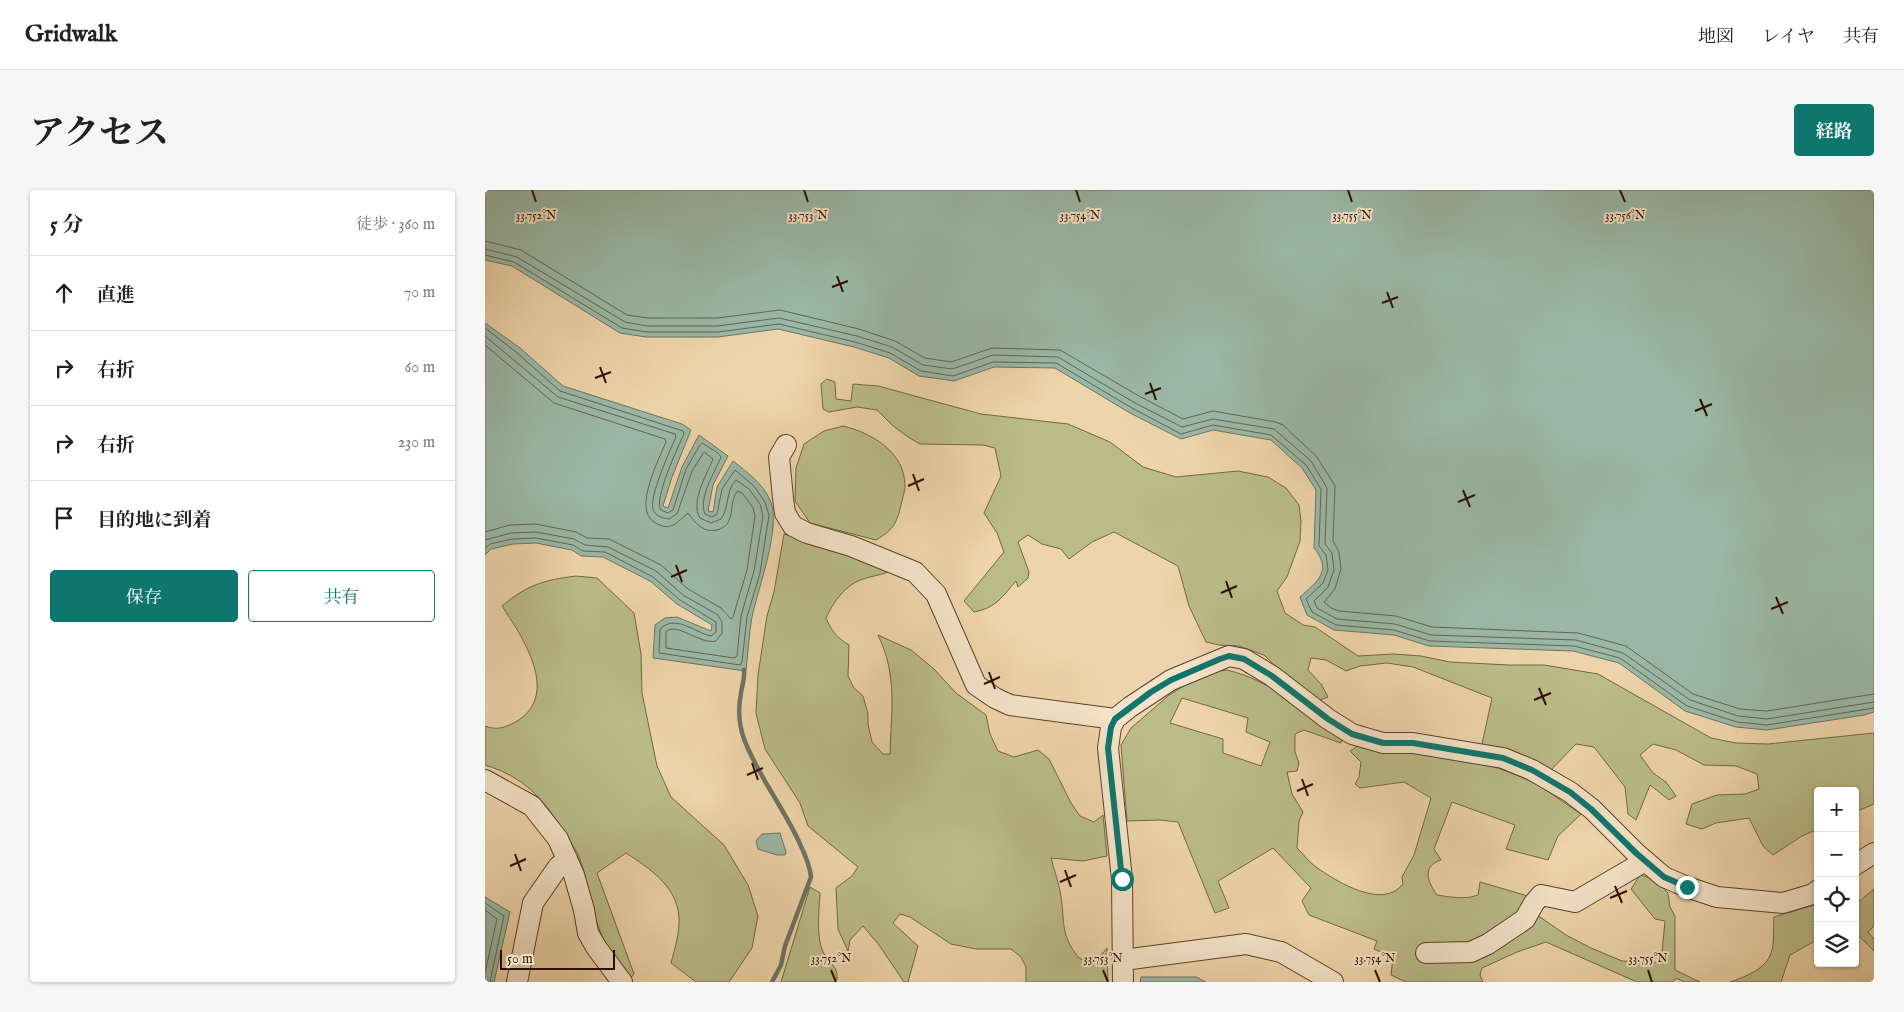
<!DOCTYPE html>
<html lang="ja">
<head>
<meta charset="utf-8">
<style>
	:root { --surface:#fff; --page:#f6f6f6; --text:#222; --muted:#767676; --line:#e0e0e0; --accent:#0f766e }
	body { margin:0; font-family:"IM FELL English","Noto Serif JP",serif; background:var(--page); color:var(--text) }
	.controls { position:absolute; right:15px; bottom:15px; display:grid; overflow:hidden; border-radius:5px; box-shadow:0 1px 4px #0004 }
	.controls button { width:45px; height:45px; display:grid; place-items:center; padding:0; border:0; border-bottom:1px solid var(--line); background:var(--surface); color:var(--text); font:25px sans-serif }
	.scale { position:absolute; left:15px; bottom:12px; width:115px; box-sizing:border-box; padding-left:5px; border:2px solid #2d0f01; border-top:0; font-size:14px; line-height:18px; white-space:nowrap; color:#2d0f01; -webkit-text-stroke:4px #f4e3c8; paint-order:stroke }
	.stop { position:absolute; width:15px; height:15px; margin:-11px; border:4px solid #0f766e; border-radius:50%; background:#fff }
	.stop.end { background:#0f766e; border-color:#fff; box-shadow:0 1px 5px #0008 }
	.list { margin:0; padding:0; list-style:none }
	h2 { display:flex; justify-content:space-between; align-items:center; height:65px; margin:0; padding:0 20px; font-size:21px }
	h2 small { font-size:16px; font-weight:400; color:var(--muted) }
	.list li { display:grid; grid-template-columns:32px 1fr auto; gap:15px; align-items:center; box-sizing:border-box; height:75px; padding:0 20px; border-top:1px solid var(--line) }
	.list b { display:block; font-size:19px; white-space:nowrap }
	.list em { font-size:16px; font-style:normal; color:var(--muted) }
	.actions { display:flex; gap:10px; padding:15px 20px }
	.actions a { flex:1; padding:11px 0; border:1px solid var(--accent); border-radius:5px; text-align:center; font-size:18px; color:var(--accent) }
	.actions .main { background:var(--accent); color:#fff }
	.icon { flex:none; width:28px; height:28px; fill:none; stroke:currentColor; stroke-width:2; stroke-linecap:round; stroke-linejoin:round }
	.map { position:relative; flex:none; width:1389px; height:792px; overflow:hidden; border-radius:5px }
	header { display:flex; align-items:center; gap:30px; box-sizing:border-box; height:70px; padding:0 25px; background:var(--surface); border-bottom:1px solid var(--line) }
	header strong { font-size:24px }
	nav { display:flex; gap:28px; margin-inline-start:auto; font-size:18px }
	.intro { display:flex; align-items:center; justify-content:space-between; box-sizing:border-box; height:120px; padding:0 30px }
	h1 { margin:0; font-size:35px }
	.button { padding:12px 22px; border-radius:5px; background:var(--accent); color:#fff; font-size:18px; font-weight:700 }
	main { display:flex; gap:30px; padding:0 30px }
	aside { flex:1; background:var(--surface); border-radius:5px; box-shadow:0 1px 4px #0004 }
	.map>svg:first-child { display:block }
	.green { fill:#babc88; stroke:#746644; fill-rule:evenodd }
	.water { fill:#9ab8a6; stroke:#6e7464 }
	.lines { fill:none; stroke-linecap:round; stroke-linejoin:round }
	.shore { stroke:#646454; stroke-width:1 }
	.stream { stroke:#6e7464; stroke-width:4.5 }
	.minor-casing { stroke:#5d402b; stroke-width:22 }
	.minor { stroke:#f4e3c8; stroke-width:20 }
	.route { stroke:#0f766e; stroke-width:6 }
	.ticks { fill:none; stroke:#2d0f01; stroke-width:2 }
	.ticks-label { font-size:12px; text-anchor:middle; fill:#2d0f01; stroke:#f4e3c8; stroke-width:4; stroke-linejoin:round; paint-order:stroke }
</style>
</head>
<body>
<header>
<strong>Gridwalk</strong>
<nav><a>地図</a><a>レイヤ</a><a>共有</a></nav>
</header>
<div class="intro"><h1>アクセス</h1><a class="button">経路</a></div>
<main>
<aside>
<h2>5 分<small>徒歩 · 360 m</small></h2>
<ul class="list">
<li><svg class="icon" aria-label="ahead" viewBox="0 0 24 24"><path d="M12 20V5M6 11l6-6 6 6"/></svg><div><b>直進</b></div><em>70 m</em></li>
<li><svg class="icon" aria-label="right" viewBox="0 0 24 24"><path d="M7 20v-9h11M14 6l5 5-5 5"/></svg><div><b>右折</b></div><em>60 m</em></li>
<li><svg class="icon" aria-label="right" viewBox="0 0 24 24"><path d="M7 20v-9h11M14 6l5 5-5 5"/></svg><div><b>右折</b></div><em>230 m</em></li>
<li><svg class="icon" aria-label="arrive" viewBox="0 0 24 24"><path d="M6 21V4h12l-3 4 3 4H6"/></svg><div><b>目的地に到着</b></div></li>
</ul>
<div class="actions"><a class="main">保存</a><a>共有</a></div>
</aside>
<div class="map">
<svg width="1389" height="792" viewBox="0 0 1389 792">
	<rect width="100%" height="100%" fill="#eed4aa"/>
	<filter id="stains"><feTurbulence type="fractalNoise" baseFrequency=".004" numOctaves="4"/><feColorMatrix values="0 0 0 0 .2 0 0 0 0 .09 0 0 0 0 .02 0 0 0 .5 -.17"/></filter>
	<radialGradient id="worn" r=".72"><stop offset=".6" stop-color="#630" stop-opacity="0"/><stop offset="1" stop-color="#630" stop-opacity=".3"/></radialGradient>
	<g class="green">
		<path d="M342 189 350 192 351 209 366 211 368 194 393 196 496 224 583 234 625 252 658 277 691 287 753 281 783 287 801 298 814 315 816 331 815 351 802 387 792 401 800 423 818 435 830 437 873 466 909 464 936 466 965 472 1024 475H1059L1113 484 1226 548 1251 553 1283 554 1389 543V614L1370 622V601H1333V639L1317 646 1288 665 1278 656 1264 628 1231 633 1217 639 1201 634 1207 614 1232 605 1260 604 1274 599 1272 584 1251 576 1219 575 1191 560 1168 554 1155 565 1168 583 1181 592 1191 606 1184 610 1165 595 1151 630 1143 624 1140 597 1109 557 1091 554 1063 583 1037 566 997 554 1007 508 928 477 902 473 875 476 861 481 841 470 826 468 823 480 836 494 843 507 832 511 810 495 779 465 754 456 734 455 721 452 704 416 693 376 629 342 607 352 584 369 576 359 557 354 543 345 533 352 544 382 543 388 533 397 531 391C517 407 511 418 489 422L479 411 519 362 512 343 499 323 516 286 510 258 498 255 435 254 423 247 407 235 392 220 372 217 344 222 338 219 336 194Z"/>
		<path d="M358 236C387 243 420 262 420 296 420 300 418 306 417 311 412 332 410 339 391 350L325 333 310 311 311 278 319 254 339 241Z"/>
		<path d="M299 344 411 378C400 384 397 384 385 387 362 392 350 409 341 428 346 440 352 448 364 455L363 486 369 498 378 506 383 524V534L387 552 398 564H405C406 520 413 487 393 445L426 460 449 479 471 503 501 525 505 544 513 561 529 567 553 560 564 569 586 613 595 626 609 632 618 625 622 666 598 671 566 668C569 680 574 693 576 706 580 733 575 746 595 769 608 770 614 769 622 758L623 792H541V777L536 767 526 759H491L466 754 425 727 415 724 408 733 433 756 423 792H419L394 755 378 736 365 750 363 761 353 739 351 698 367 686 373 677 323 636 315 613 280 559 271 523 273 485 282 426 289 402Z"/>
		<path d="M91 386 112 388 149 423 156 464 157 503 172 576 186 607 239 655 263 695 273 726 267 758 244 792H211L186 773C190 758 195 742 194 727 192 696 164 678 141 663L112 683 149 784 144 790C133 774 122 759 115 741 105 717 103 689 93 664 89 657 83 649 79 642 58 608 39 587 0 575V536C12 541 22 537 32 531 76 504 37 446 17 416 42 395 59 390 91 386Z"/>
		<path d="M742 480C785 490 822 522 858 547L856 553 819 540 810 544V562L814 573 812 581 802 582 807 604 818 622 814 631 812 658C818 664 824 672 831 677 852 692 898 720 918 694L917 687 929 665 946 608 919 592 875 598 870 594 874 587 876 572 865 561 873 556C931 562 992 565 1045 591 1063 600 1079 613 1096 624L1073 646 1063 670 1021 659 1030 635 967 612 949 659 956 670C936 677 943 692 952 705 965 707 980 710 993 705L995 692 1043 706 1052 725 1081 745 1106 758 1137 771 1176 773 1180 731 1170 729 1146 699 1155 685 1169 689 1183 703 1185 717 1190 726V780L1215 792H1199L1191 788 1188 792H1152L1061 752 1032 762 997 778 995 785 998 792H921L906 785 908 767 889 759 892 751 824 725 817 711 826 698 788 658 733 691 744 718 730 723 693 632 675 630 642 631 636 555 646 538 683 506 703 493 727 482ZM697 508 763 528 761 542 785 552 776 576 738 563V549L685 533Z"/>
		<path d="M325 697 335 703C334 720 331 747 338 762 344 774 353 775 352 789L349 792H296Z"/>
		<path d="M1389 699V736L1383 742 1389 749V761L1370 742V715Z"/>
		<path d="M1329 715 1333 719V757L1330 751 1305 765 1296 792H1245C1260 787 1281 779 1286 763 1290 752 1288 738 1289 727Z"/>
	</g>
	<g class="water">
		<path d="M0 0H1389V522L1379 525 1282 540 1251 537 1200 521 1134 473 1088 461 944 456 909 445 849 440 822 425 815 407C832 392 848 381 829 358L831 300 817 278 786 250 728 240 696 249 645 223 570 178 509 177 469 191 434 186 404 168 369 157 293 139 233 147H161L135 143 27 76 0 70Z"/>
		<path d="M0 133 35 158 78 196 197 234 206 240 187 287 178 316 183 318 197 277 214 245 243 266 228 295 223 321 228 322 232 297 248 271C262 282 278 294 285 310 297 336 273 398 267 427 264 444 263 463 261 481L168 468 170 435 180 428 192 427 226 441 227 435 192 414 165 391 118 367 96 366 87 360 51 353 28 354 6 359 0 365Z"/>
		<path d="M295 643 301 662 300 665H292L273 659 271 651 277 644Z"/>
		<path d="M0 707 25 722 9 792H0Z"/>
		<path d="M656 787H711L721 792H655Z"/>
	</g>
	<g class="lines">
		<g class="shore">
			<path d="M0 51 36 60 142 125 163 128H232L295 120 374 139 410 151 440 168 466 172 507 158 575 160 654 206 698 229 728 221 791 232 798 235 832 267 850 296 848 351 854 362 856 379 850 399 839 412 846 418 854 421 911 426 947 437 1093 443 1141 456 1208 504 1255 519 1282 521 1389 504"/>
			<path d="M0 59 32 67 140 132 162 136H232L294 128 372 146 407 157 438 175 467 179 508 165 573 167 650 213 697 237 728 229 789 239 826 271 842 298 840 354 847 363 849 380 843 397 829 411 832 418 852 429 910 434 946 445 1091 450 1138 463 1205 510 1253 526 1282 529 1389 512"/>
			<path d="M0 65 29 72 137 138 162 142H233L294 134 370 152 405 163 436 181 468 186 508 172 571 173 647 218 696 244 728 235 786 245 821 275 836 299 834 356 841 365 843 380 838 393 821 409 827 422 851 435 909 440 945 451 1089 456 1135 468 1202 516 1252 532 1282 535 1389 518"/>
			<path d="M0 138 31 162 75 201 198 241 199 244C193 257 168 310 176 320L183 323 188 320 201 279 215 255 217 253 233 263 236 267C230 282 213 308 220 324L227 327 232 324 237 299 250 280 268 295 280 312 284 325 275 383 262 427 257 472 255 475 174 463 175 439C190 424 209 442 226 446L231 442V432L195 410 168 387 120 362 98 361 88 355 51 348 27 349 5 354 0 358"/>
			<path d="M0 146 73 207 190 244 191 247C185 260 164 307 168 319 170 326 177 328 184 329L192 324 207 281 219 262 228 269C222 284 205 312 215 328L226 333 236 329C245 317 240 301 251 290L264 299 275 314 278 326 269 381 256 426 252 466 249 468 181 458V442C191 431 215 455 231 451L237 443V432L233 425 198 405 171 381 123 357 100 355 89 349 51 342 26 343 0 350"/>
			<path d="M0 155 69 213 180 249 181 252C174 269 148 319 169 332 186 343 192 332 203 323 211 333 217 343 232 340 253 335 242 311 253 301L258 304 268 318 270 326 262 380 248 427 246 429 236 418 203 399 176 375 124 349 102 348 91 342 51 334 25 335 0 342"/>
			<path d="M0 713 19 726 5 792"/>
			<path d="M0 720 12 729 0 783"/>
		</g>
		<path class="stream" d="M259 480C260 489 257 495 256 503 253 518 254 535 259 549 273 586 299 618 315 654 320 665 325 675 326 687L300 756 296 775 287 792"/>
		<g class="minor-casing">
			<g id="minor">
				<path d="M301 255 294 267 298 308 300 323 308 336 322 343 366 356 430 382 451 404 491 495 510 508 525 515 630 529"/>
				<path d="M0 590 47 616 73 649 89 685 99 720 103 743 111 757 137 792"/>
				<path d="M1370 675 1389 663"/>
				<path d="M941 763 986 762 1003 754 1040 729 1049 713 1056 705 1090 712 1160 671"/>
				<path d="M638 770 761 754 796 762 848 792"/>
				<path d="M32 792 48 713 73 677 82 669"/>
				<path d="M638 792 637 689 623 558 626 537 630 529 645 517 686 490 744 466 759 469 787 486 843 529 867 544 898 553H928L1018 568 1047 580 1085 602 1107 619 1151 663 1179 687 1202 697 1232 707 1298 713 1328 704 1333 700"/>
			</g>
		</g>
		<use href="#minor" class="minor"/>
	</g>
	<g class="lines">
		<path class="route" d="M637 689 623 558 626 537 630 529 666 502 686 490 735 469 744 466 759 469 787 486 843 529 867 544 898 553H928L1018 568 1047 580 1085 602 1106 619 1151 663 1179 687 1202 697"/>
	</g>
	<path class="ticks" d="M47 0 51 12M319 0 323 12M591 0 595 12M863 0 867 12M1135 0 1140 12M352 86 358 102M347 97 363 91M902 102 908 118M897 113 913 107M115 177 121 193M110 188 126 182M665 193 671 210M660 204 676 198M1215 209 1222 226M1210 221 1227 214M428 284 434 301M423 296 439 289M978 300 985 317M973 312 990 305M191 375 197 392M186 387 202 380M741 391 747 408M736 403 752 396M1291 407 1298 424M1286 419 1303 412M504 482 510 499M499 494 515 487M1054 498 1061 515M1049 510 1066 503M267 573 273 590M262 585 278 578M817 589 823 606M812 601 828 594M30 664 36 681M25 676 41 669M580 680 586 697M575 692 591 685M1130 696 1137 713M1125 708 1142 701M346 780 351 792M618 780 623 792M890 780 895 792M1163 780 1167 792"/>
	<g class="ticks-label">
		<text x="1140" y="29">33.756°N</text>
		<text x="51" y="29">33.752°N</text>
		<text x="323" y="29">33.753°N</text>
		<text x="595" y="29">33.754°N</text>
		<text x="867" y="29">33.755°N</text>
		<text x="346" y="772">33.752°N</text>
		<text x="618" y="772">33.753°N</text>
		<text x="890" y="772">33.754°N</text>
		<text x="1163" y="772">33.755°N</text>
	</g>
	<rect width="100%" height="100%" filter="url(#stains)"/>
	<rect width="100%" height="100%" fill="url(#worn)"/>
</svg>
<div class="controls">
<button>+</button>
<button>−</button>
<button><svg class="icon" aria-label="locate" viewBox="0 0 24 24"><circle cx="12" cy="12" r="6"/><path d="M12 2v4M12 18v4M2 12h4M18 12h4"/></svg></button>
<button><svg class="icon" aria-label="layers" viewBox="0 0 24 24"><path d="M12 4l9 5-9 5-9-5zM3 14l9 5 9-5"/></svg></button>
</div>
<div class="scale">50 m</div>
<div class="stop" style="left:637px;top:689px"></div>
<div class="stop end" style="left:1202px;top:697px"></div>
</div>
</main>
</body>
</html>
